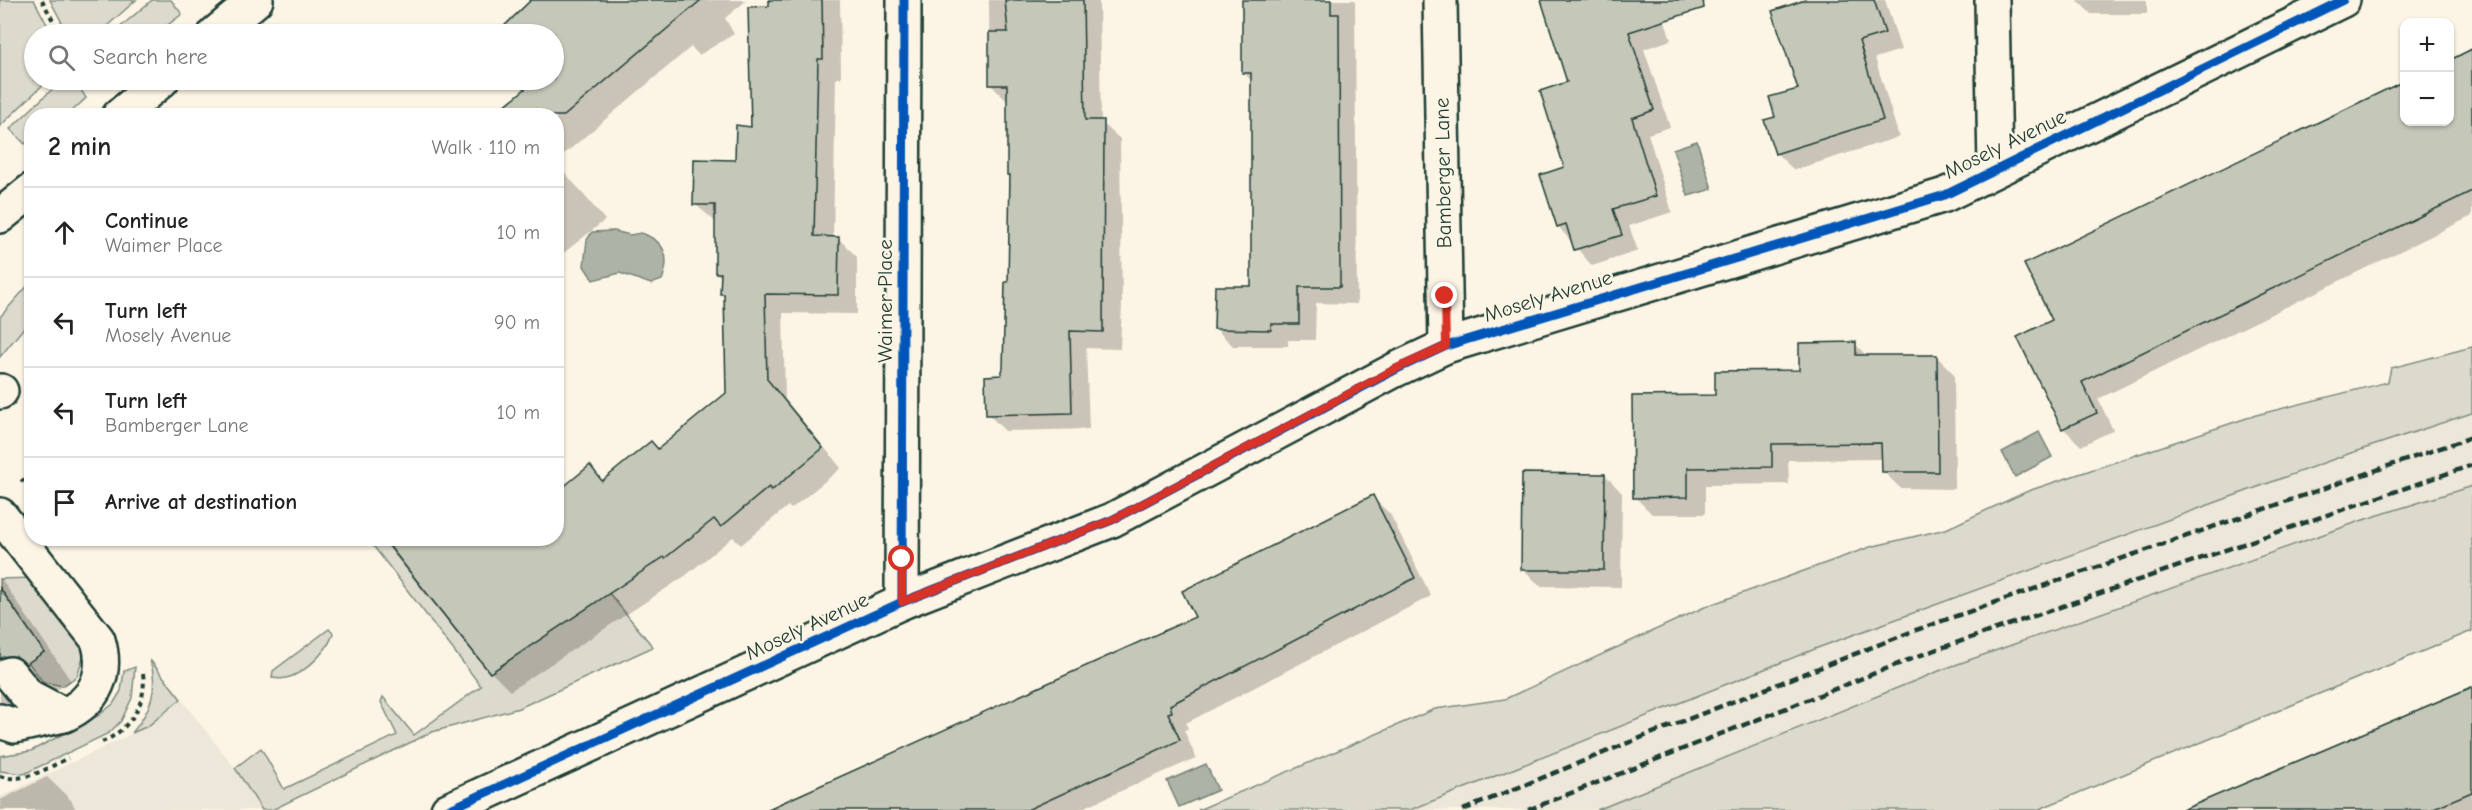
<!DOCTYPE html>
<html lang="en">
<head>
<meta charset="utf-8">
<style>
	:root { --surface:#fff; --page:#f2f2f2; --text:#222; --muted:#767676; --line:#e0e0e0 }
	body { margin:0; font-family:"Comic Neue",sans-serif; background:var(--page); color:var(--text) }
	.controls { position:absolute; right:18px; top:18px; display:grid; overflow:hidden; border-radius:12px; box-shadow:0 2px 4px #0004 }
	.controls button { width:54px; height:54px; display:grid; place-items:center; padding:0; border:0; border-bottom:2px solid var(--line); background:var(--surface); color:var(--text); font:30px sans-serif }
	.stop { position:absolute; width:18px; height:18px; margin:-14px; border:4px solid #d93025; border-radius:50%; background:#fff }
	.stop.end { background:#d93025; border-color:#fff; box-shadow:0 2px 6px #0008 }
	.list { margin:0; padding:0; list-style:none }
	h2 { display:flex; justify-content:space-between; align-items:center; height:78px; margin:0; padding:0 24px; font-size:26px }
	h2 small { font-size:20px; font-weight:400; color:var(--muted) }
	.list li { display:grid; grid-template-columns:39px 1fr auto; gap:18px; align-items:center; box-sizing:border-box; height:90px; padding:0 24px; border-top:2px solid var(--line) }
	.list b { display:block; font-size:22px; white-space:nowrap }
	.list p { margin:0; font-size:20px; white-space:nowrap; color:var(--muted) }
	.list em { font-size:20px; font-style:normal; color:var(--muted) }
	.icon { flex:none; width:33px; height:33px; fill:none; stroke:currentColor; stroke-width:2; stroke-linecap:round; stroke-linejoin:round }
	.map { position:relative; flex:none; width:2472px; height:810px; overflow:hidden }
	.search { position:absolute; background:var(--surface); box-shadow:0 2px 4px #0004; left:24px; top:24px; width:540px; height:66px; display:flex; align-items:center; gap:15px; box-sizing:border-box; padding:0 21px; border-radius:33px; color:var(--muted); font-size:22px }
	.panel { position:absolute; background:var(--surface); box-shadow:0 2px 4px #0004; left:24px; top:108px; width:540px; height:438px; border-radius:24px }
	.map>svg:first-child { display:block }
	.built { fill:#ece7d8 }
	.green { fill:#dcdacc; stroke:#7e8c80; stroke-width:1.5 }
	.water { fill:#aeb3a7; stroke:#758479; stroke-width:1.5 }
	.shadow { fill:#0003 }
	.building { fill:#c5c7b9; stroke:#1f3d34; stroke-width:1.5 }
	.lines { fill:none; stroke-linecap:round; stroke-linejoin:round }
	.minor-casing { stroke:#1f3d34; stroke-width:38 }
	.major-casing { stroke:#1f3d34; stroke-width:38 }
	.path { stroke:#1f3d34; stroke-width:4; stroke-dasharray:4.5 4.5; stroke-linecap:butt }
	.minor { stroke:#fcf5e5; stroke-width:33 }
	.major { stroke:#fcf5e5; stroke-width:33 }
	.rail { stroke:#1f3d34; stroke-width:4.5; stroke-dasharray:9 4.5; stroke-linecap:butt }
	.cycleway-casing { stroke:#fcf5e5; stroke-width:13 }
	.cycleway { stroke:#0057b8; stroke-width:9 }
	.route { stroke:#d93025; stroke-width:8 }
	.labels { text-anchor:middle; stroke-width:5; stroke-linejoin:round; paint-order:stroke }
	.street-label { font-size:21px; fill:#1f3d34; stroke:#fcf5e5 }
</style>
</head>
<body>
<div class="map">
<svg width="2472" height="810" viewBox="0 0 2472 810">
	<rect width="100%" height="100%" fill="#fcf5e5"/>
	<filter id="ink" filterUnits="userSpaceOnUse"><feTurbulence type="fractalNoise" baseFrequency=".0167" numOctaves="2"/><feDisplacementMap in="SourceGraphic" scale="12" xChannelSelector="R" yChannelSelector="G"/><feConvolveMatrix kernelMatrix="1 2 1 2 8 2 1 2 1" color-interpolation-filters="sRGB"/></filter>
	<g filter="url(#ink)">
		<g class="built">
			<path d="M2472 413V486L2366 519 1944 669 1597 810H1410L1820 647 2348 454Z"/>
			<path d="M181 699 235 768 262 810H0V797L148 726Z"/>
		</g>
		<g class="green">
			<path d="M0 0H34L52 34H34V80H48L0 126Z"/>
			<path d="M50 0H136L98 34H68Z"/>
			<path d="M152 0H171L182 14 156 34H112Z"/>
			<path d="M62 80H75L86 98 68 115 32 116 31 138 25 144 10 129Z"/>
			<path d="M31 282V319L0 357V317Z"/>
			<path d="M2472 347V413L2348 454 1820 647 1410 810H1198L1435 709 1505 699 1707 606 1870 547 1946 529 2028 491 2256 415 2388 382 2391 368Z"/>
			<path d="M2472 486V631L2037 810H1597L1944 669 2366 519Z"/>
			<path d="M368 539H383L490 673 609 593 653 647 519 708 432 732 272 810H262L235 768 261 748 284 789 397 735 381 702 383 697 414 735 481 686Z"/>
			<path d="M34 578 85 651 77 676 63 686 43 682 28 662 44 652 0 588V579Z"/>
			<path d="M329 629 333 633C329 652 293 687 272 677L273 671Z"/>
			<path d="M150 660 181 699 148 726 132 733C151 710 159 689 150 660Z"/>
			<path d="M135 667 132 698 121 721 109 733 24 774 0 771V756L31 751 99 715 113 704 121 691 124 671Z"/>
		</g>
		<g class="water">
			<path d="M1697 141 1712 189 1688 196 1673 149Z"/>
			<path d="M614 231 630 235 641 233C665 241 671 257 662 280L651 284 620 273 593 280 584 266 587 240 592 232Z"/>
			<path d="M2039 432 2052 457 2015 477 2002 452Z"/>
			<path d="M1206 764 1218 790 1179 807 1167 781Z"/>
		</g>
		<g class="shadow">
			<path d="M534 0H747L725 18 734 34 699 55 691 47 556 161V116L518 80H554V34H498L510 24 508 22Z"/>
			<path d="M771 0H840L841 78H836L833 238H838L857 257V314L783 313 785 399 841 468 791 509 788 506 741 545 733 537 685 576 510 691 491 672 385 538H556L590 467 604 482 659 450 727 394 725 297 722 293V278L716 273 717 223 695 204 737 161 752 129Z"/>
			<path d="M989 0H1099L1101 122 1120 139 1122 304 1120 349 1086 348 1089 429 1005 431 988 414 1003 377 1009 284 1012 178 1009 175 1007 101 990 84Z"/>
			<path d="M1243 0H1355L1357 304 1316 303 1315 340H1288V346H1233L1216 329 1252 287 1253 82 1243 72Z"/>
			<path d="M1553 0H1658L1671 40 1644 49 1670 127 1648 134 1672 212 1629 226 1638 251 1592 266 1558 226 1566 168 1569 83Z"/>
			<path d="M1800 0H1885L1901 50 1875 58 1899 137 1794 170 1776 153 1777 118 1799 90Z"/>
			<path d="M2077 0H2147V14H2091Z"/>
			<path d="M2472 48V216L2098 399 2113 430 2081 446 2063 428 2019 337 2054 321 2257 155 2404 82V122H2450V59Z"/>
			<path d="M556 162 605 220 556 259Z"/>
			<path d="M1855 344 1868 357H1937L1954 374 1955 489 1900 488 1883 471V459L1788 460 1789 484 1705 485V514H1652L1635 497 1717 396 1801 371Z"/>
			<path d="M1605 475 1622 493 1621 587 1540 586 1523 569Z"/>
			<path d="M1372 497 1390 514 1431 596 1186 723 1188 729 1184 730 1196 758 1078 810H766L1197 617Z"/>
			<path d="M0 577 71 681 55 691 46 684 35 683 22 712 0 726Z"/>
			<path d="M2472 689V810H2181L2310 758Z"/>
			<path d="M47 777 71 800 76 810H0V800Z"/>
		</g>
		<g class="building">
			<path d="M531 0H701L564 116H492L525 89 516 80H554V34H496Z"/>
			<path d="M769 0H822L823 59H818L814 236 839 237 838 295 765 294 767 379 823 448 771 491 769 487 721 527 714 519 665 558 664 557 490 673 383 538H556V493L590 465 602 481 651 441 658 449 726 393 724 294H720L721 273H715V205H693L694 159 735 160 736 125 751 127 748 7 769 6Z"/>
			<path d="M1005 0H1083L1085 120H1104L1103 332 1070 331 1072 413 986 415 985 376 1001 375 1003 368 1005 282H1008L1010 175H1007V85H989V32H1008Z"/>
			<path d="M1242 0H1331V14H1339L1340 287H1299V324H1271V330L1214 329 1215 286H1251V73H1242Z"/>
			<path d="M1541 0H1703L1704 8 1629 32 1654 110 1632 118 1656 196 1613 209 1622 235 1574 250 1566 224 1557 227 1540 175 1564 167 1540 91 1567 82Z"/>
			<path d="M1805 0H1874L1885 33 1859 41 1883 120 1775 154 1764 120 1775 117 1769 97 1798 89 1772 11Z"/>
			<path d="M2472 49V191L2082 382 2097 413 2062 429 2017 337 2052 320 2024 264 2404 81V122H2450V60Z"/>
			<path d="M1856 342V355H1937L1938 472H1882L1881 443 1772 444V467L1688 468V497L1633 498 1632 396 1715 395V371L1799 370V343Z"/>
			<path d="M1522 473 1605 474 1604 570H1521Z"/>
			<path d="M1373 495 1415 578 1170 705 1172 712 1168 713 1180 740 1027 810H766L1195 617 1182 591Z"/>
			<path d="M0 588 44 652 26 664 16 656 0 659Z"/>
			<path d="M2472 687V792L2429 810H2182Z"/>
		</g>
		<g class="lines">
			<g class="minor-casing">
				<g id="minor">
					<path d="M1440 0 1446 346"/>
					<path d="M1992 0 1995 169"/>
					<path d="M0 392 1 391"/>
					<path d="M0 515 98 640C108 673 96 701 64 715L28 696 10 674"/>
					<path d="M902 602 904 0"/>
					<path d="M0 721 15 726 64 715"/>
					<path d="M448 810 902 602 1112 520 1395 370 1446 346 1945 195 2343 0"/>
				</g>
			</g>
			<g class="major-casing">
				<g id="major">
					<path d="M215 34 256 0"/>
					<path d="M119 116 162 80"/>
					<path d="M0 216 32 190"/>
				</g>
			</g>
			<g class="path">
				<path d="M42 0 60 34"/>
				<path d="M84 80 90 89"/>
				<path d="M21 482 32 473"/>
				<path d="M102 742C128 731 148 703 143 674"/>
				<path d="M0 776C23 784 48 768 68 758"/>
			</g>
			<use href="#minor" class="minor"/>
			<use href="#major" class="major"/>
			<g class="rail">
				<path d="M1463 810 1645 736 1916 630 2472 437"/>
				<path d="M1528 810 1921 655 2472 465"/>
			</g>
			<g class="cycleway-casing">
				<g id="cycleway">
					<path d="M902 602 904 0"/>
					<path d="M448 810 902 602 1112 520 1395 370 1446 346 1945 195 2343 0"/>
				</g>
			</g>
			<use href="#cycleway" class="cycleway"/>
		</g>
	</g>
	<g class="lines" filter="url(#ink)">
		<path class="route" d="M902 559V602L1112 520 1395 369 1446 346 1445 296"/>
	</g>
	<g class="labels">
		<g class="street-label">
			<text transform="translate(2005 144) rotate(-26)" y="7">Mosely Avenue</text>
			<text transform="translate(1443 173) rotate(-91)" y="7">Bamberger Lane</text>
			<text transform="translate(1548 296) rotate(-17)" y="7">Mosely Avenue</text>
			<text transform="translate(885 301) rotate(-90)" y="7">Waimer Place</text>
			<text transform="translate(807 626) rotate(-25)" y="7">Mosely Avenue</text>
		</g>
	</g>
</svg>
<div class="controls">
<button>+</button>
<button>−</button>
</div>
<div class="stop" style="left:902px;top:559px"></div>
<div class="stop end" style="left:1445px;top:296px"></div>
<div class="search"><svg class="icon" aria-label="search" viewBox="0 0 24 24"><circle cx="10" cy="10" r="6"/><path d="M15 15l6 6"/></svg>Search here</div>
<section class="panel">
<h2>2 min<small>Walk · 110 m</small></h2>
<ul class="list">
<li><svg class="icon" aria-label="ahead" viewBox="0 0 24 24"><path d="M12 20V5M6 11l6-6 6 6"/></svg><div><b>Continue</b><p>Waimer Place</p></div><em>10 m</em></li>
<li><svg class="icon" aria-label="left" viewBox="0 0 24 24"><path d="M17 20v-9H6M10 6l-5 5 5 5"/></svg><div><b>Turn left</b><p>Mosely Avenue</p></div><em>90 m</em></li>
<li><svg class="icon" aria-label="left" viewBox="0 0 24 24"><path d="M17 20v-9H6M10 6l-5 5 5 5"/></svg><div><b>Turn left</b><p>Bamberger Lane</p></div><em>10 m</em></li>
<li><svg class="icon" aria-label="arrive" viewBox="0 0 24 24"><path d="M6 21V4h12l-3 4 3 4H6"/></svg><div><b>Arrive at destination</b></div></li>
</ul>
</section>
</div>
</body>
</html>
